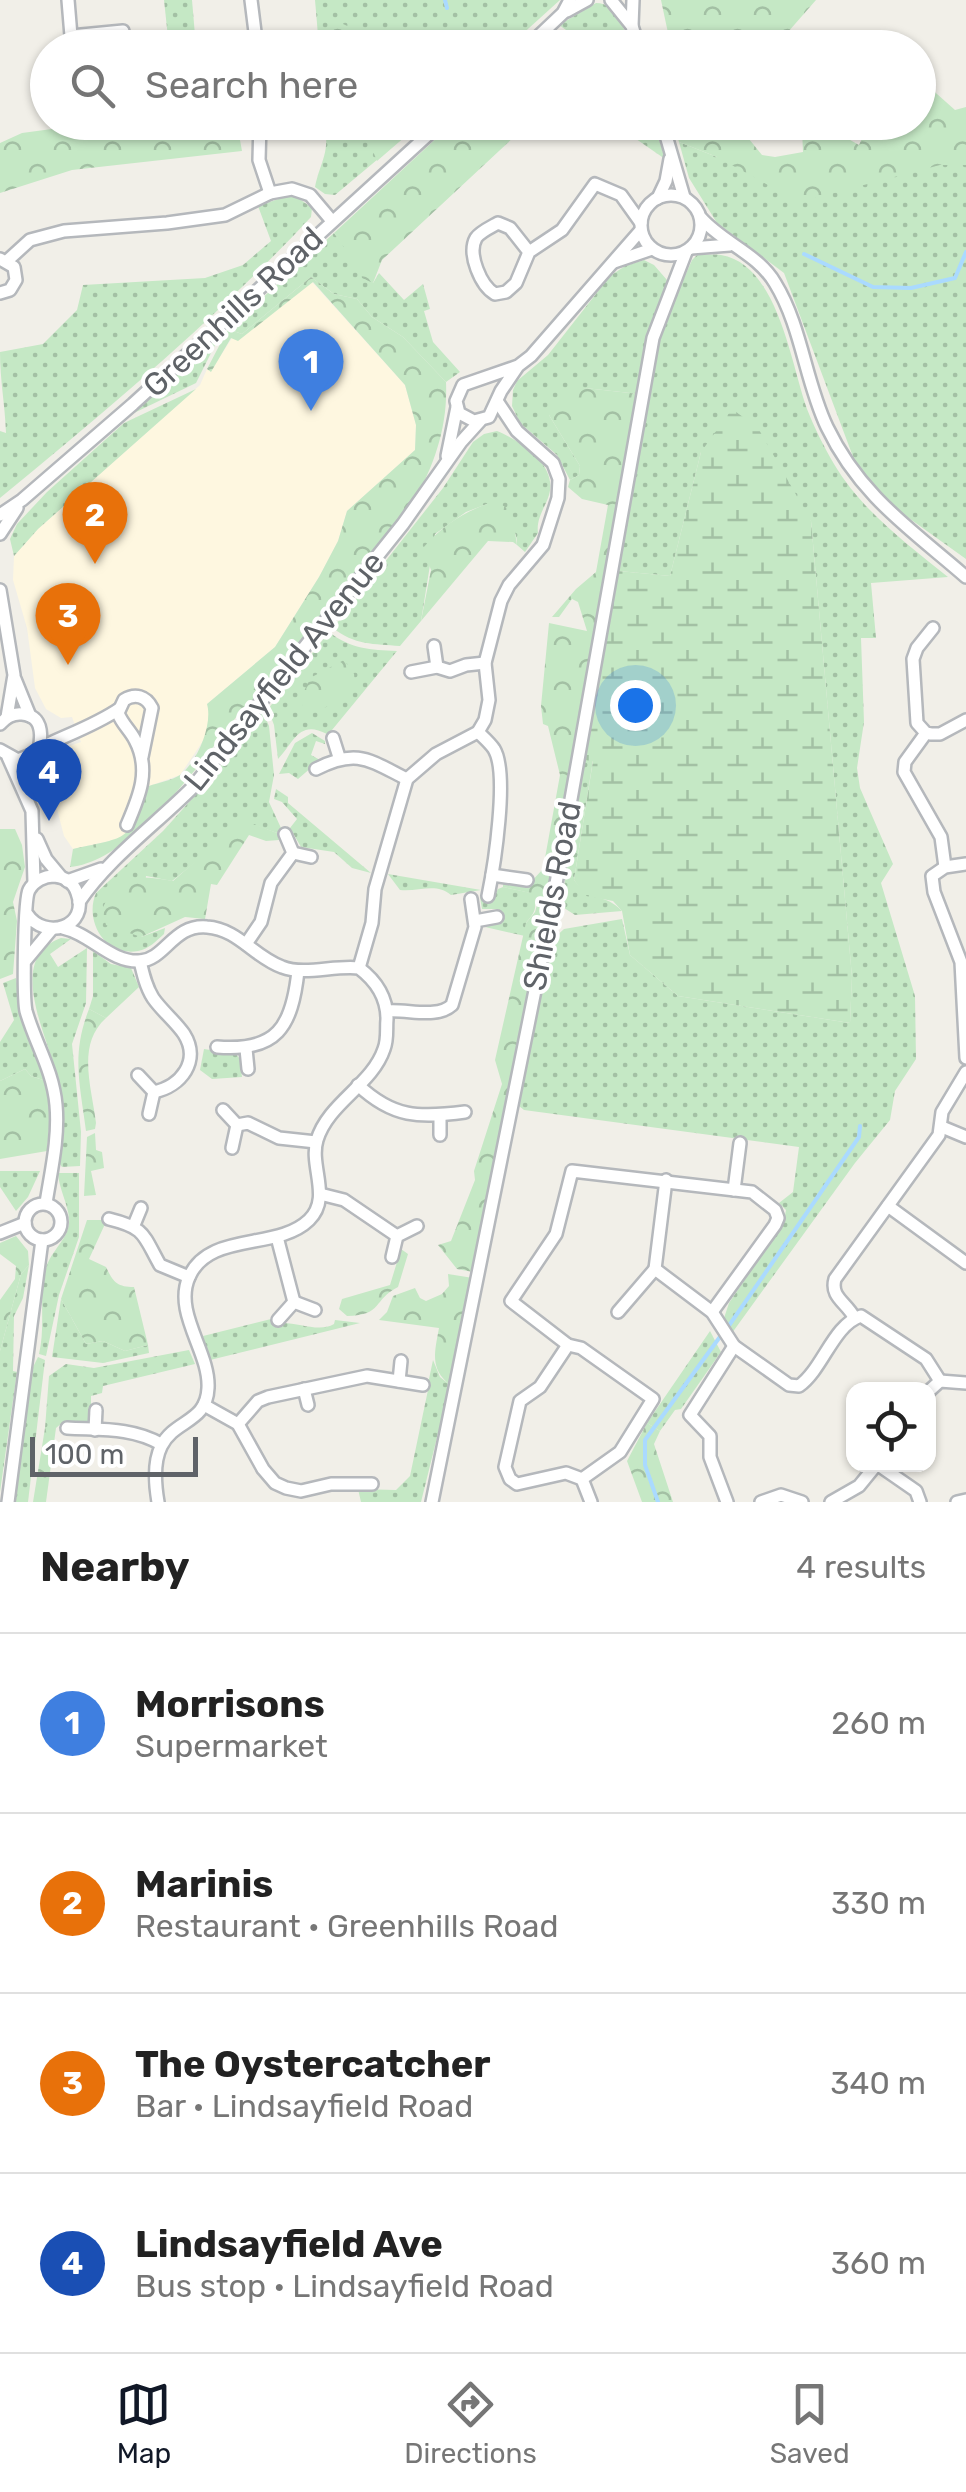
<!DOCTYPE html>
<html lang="en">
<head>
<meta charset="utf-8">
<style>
	:root { --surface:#fff; --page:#f2f2f2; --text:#222; --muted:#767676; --line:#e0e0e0; --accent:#111827 }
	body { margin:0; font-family:Rubik,sans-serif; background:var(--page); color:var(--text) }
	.controls { position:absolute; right:30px; bottom:30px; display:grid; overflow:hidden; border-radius:20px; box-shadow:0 2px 8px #0004 }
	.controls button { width:90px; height:90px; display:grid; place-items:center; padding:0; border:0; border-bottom:2px solid var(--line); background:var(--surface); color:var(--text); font:50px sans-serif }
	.scale { position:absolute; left:30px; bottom:25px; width:168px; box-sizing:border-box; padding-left:10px; border:5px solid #5f6368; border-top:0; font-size:28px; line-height:35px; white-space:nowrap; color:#5f6368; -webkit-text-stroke:8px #fff; paint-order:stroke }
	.you { position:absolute; left:635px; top:705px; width:35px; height:35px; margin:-25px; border:8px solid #fff; border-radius:50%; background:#1a73e8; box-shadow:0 0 0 15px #1a73e833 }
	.badge { display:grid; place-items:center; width:65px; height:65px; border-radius:50%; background:var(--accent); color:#fff; font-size:32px; font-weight:700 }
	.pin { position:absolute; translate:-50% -82px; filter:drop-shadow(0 2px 5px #0008) }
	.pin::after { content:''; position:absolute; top:52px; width:35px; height:30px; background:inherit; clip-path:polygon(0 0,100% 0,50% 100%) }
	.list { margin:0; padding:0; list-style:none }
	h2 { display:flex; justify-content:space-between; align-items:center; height:130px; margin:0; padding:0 40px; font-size:42px }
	h2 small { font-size:32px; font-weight:400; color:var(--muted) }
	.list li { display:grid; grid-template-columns:65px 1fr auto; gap:30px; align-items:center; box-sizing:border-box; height:180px; padding:0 40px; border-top:2px solid var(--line) }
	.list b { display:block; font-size:38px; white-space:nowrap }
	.list p { margin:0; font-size:32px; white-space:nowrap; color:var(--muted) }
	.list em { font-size:32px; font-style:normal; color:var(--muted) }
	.icon { flex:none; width:55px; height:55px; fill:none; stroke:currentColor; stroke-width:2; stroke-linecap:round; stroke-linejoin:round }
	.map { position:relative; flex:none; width:966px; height:1502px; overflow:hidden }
	.search { position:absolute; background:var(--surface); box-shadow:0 2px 8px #0004; left:30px; right:30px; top:30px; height:110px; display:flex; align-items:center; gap:25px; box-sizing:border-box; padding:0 35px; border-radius:55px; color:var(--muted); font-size:38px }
	.sheet { height:850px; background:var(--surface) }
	nav { display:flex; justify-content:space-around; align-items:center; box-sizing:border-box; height:140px; border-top:2px solid var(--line); background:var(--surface); font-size:28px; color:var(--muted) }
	nav a { display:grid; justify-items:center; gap:5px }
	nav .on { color:var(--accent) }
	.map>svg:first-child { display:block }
	.commercial { fill:#fef7e0 }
	.green { fill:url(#green-dots) }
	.forest { fill:url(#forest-crowns) }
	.wetland { fill:url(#wetland-marsh) }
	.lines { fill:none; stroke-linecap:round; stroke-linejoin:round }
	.stream { stroke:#aadaff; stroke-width:4 }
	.minor-casing { stroke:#b5b8bc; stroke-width:16 }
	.minor { stroke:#fff; stroke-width:11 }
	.labels { text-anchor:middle; stroke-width:8; stroke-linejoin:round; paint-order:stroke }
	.street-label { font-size:32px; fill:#5f6368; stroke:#fff }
</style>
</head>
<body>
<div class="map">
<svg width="966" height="1502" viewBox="0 0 966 1502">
	<defs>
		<pattern id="green-dots" width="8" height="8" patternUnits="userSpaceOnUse" patternTransform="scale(2.5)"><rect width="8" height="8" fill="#c5e8c5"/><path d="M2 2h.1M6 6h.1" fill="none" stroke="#a3c0a4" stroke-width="1.8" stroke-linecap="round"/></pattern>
		<pattern id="forest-crowns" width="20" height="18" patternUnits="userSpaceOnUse" patternTransform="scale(2.5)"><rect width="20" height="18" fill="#c5e8c5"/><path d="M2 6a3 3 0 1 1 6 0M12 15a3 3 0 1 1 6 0" fill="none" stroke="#a3c0a4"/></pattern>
		<pattern id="wetland-marsh" width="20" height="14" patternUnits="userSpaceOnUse" patternTransform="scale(2.5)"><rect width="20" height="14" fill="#c5e8c5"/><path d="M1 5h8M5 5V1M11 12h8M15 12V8" fill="none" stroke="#a3c0a4"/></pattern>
	</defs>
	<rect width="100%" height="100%" fill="#f1efe8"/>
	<path class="commercial" d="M312 282 405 385 416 425 415 450 347 511 338 541 319 577 275 647 207 704 211 717 209 732 180 775 149 786 134 824 124 838 73 849 64 836 56 805 58 792 50 777 48 758 61 749 81 742 72 717 61 718 46 709 35 688 27 628 13 580 14 556 38 529 200 385 207 369 211 371 232 338 238 340Z"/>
	<g class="green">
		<path d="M164 0H192L196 47H169Z"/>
		<path d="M315 0H560L507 48 319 47Z"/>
		<path d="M596 3C618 3 624 29 630 47H573L576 37 559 25Z"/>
		<path d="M323 123H421L335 195 325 194 315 187C320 162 332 150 323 123Z"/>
		<path d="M613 123H654L665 159Z"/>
		<path d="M679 142 717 157 966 165V559L864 486 784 273 717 223 689 178Z"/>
		<path d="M293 194 312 208 311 217C216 319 108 409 0 498V431L6 433C5 404 0 381 0 352L43 344 77 310 83 285 205 278 243 265 271 241 258 206Z"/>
		<path d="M334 233 373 283 379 273 404 300 423 284 430 309 424 311 433 342 460 372 446 382 403 337 372 317 357 299 334 294 311 277 242 334 228 329Z"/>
		<path d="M697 255C705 255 713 254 721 255 778 264 791 365 807 409 814 427 824 447 834 464 862 511 906 543 948 577L871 583 876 638H861L864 722 857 768 860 788 893 864 881 883 915 996 916 1059 895 1091 890 1120 855 1163 732 1333 724 1318 729 1303 784 1221 786 1210 779 1203 793 1192 799 1147 524 1110 519 1106 551 941 564 929 622 919 630 955 678 996 850 1023 852 977 811 521 701 452 670 576 619 571 660 333 692 260Z"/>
		<path d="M644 260 654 265 667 280 639 394 585 388 549 415 580 466 579 475 570 480 557 455 520 423 512 406 513 390 517 381 548 355 610 276 625 266Z"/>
		<path d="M219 337 196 383 134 413Z"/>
		<path d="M196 389 38 529 14 556 10 539 17 524 47 492 124 423Z"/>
		<path d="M497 431C521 441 558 465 549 495 545 508 536 518 538 533L525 552 517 545C518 526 501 516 487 504L466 512 435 534 421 621 400 646C374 644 354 645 333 628L443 488 473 442 484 434Z"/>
		<path d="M329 632C351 649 370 650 397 651L332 730 327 734C299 719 294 742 278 759L274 725 268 709Z"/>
		<path d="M263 712 269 726 274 775 269 802 281 828 277 833 246 822 172 881 146 876 141 937 165 928 164 934C156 941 149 949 138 951 105 957 84 921 96 893L163 831 209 780Z"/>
		<path d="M312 733 325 741V744L316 741 311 755 320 760 298 779 289 773 279 774 295 743Z"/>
		<path d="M584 760H593L574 880C593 904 604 892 622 911L575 915 561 906Z"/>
		<path d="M276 789 288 797V803L371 873 352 868 334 852 301 847 290 828 297 819 282 802 274 799Z"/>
		<path d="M388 874 481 890 451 895C436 882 419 892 400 890Z"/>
		<path d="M503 887 531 893C538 907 536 911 526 923L525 936 485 927 498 923 504 915 498 909H482L480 897 492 901 498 889Z"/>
		<path d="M61 938 71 939 50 954 58 967 87 948 86 1003 72 1044 81 1132 80 1166 62 1167 59 1163C63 1139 65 1116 61 1092 55 1048 0 960 61 938Z"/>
		<path d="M93 951 111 964 131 968 139 987 106 1018 89 1009 93 996Z"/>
		<path d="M16 978 24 1025 46 1081 31 1076 25 1069 0 1081V1042L14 1020 3 983Z"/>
		<path d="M204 1049 236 1054 240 1059 242 1077 212 1079 200 1070Z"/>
		<path d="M0 1171H40L28 1197 16 1211 0 1187Z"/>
		<path d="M58 1173H79V1237L59 1295 46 1356 39 1354C46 1325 38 1294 46 1268 51 1250 71 1237 69 1219 68 1203 59 1190 58 1173Z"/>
		<path d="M29 1265 23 1298 14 1316 13 1371 17 1372 0 1492V1351L21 1274Z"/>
		<path d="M61 1299 86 1344 103 1341 125 1351 148 1345 149 1353 103 1363 52 1357Z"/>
		<path d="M271 1319 274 1324C293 1319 317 1334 334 1324L335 1320 360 1323 210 1360 203 1336Z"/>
		<path d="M710 1331 721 1352 681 1409 675 1410 660 1431 647 1423Z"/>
		<path d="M189 1350 195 1364 103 1386 102 1393 91 1396V1419L88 1422H63L56 1428H45L49 1376 66 1364 94 1368Z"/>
		<path d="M38 1357 45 1360 28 1502H12L30 1373Z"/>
		<path d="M433 1360 440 1377 450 1385 421 1502H361L358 1489 396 1490 410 1476 428 1390 425 1389 426 1379H429Z"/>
	</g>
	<g class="forest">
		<path d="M661 0H816L774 48 671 47Z"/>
		<path d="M343 24 378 40 384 47H335L332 32 336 25Z"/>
		<path d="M919 78 955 110 966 107V165H940L799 202 717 157 679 142 672 123H736L762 155 775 157 803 152 802 130 820 123 859 145 869 123 918 122Z"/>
		<path d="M104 122 242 123 238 129 242 151 72 170 0 193V143L22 133Z"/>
		<path d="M454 122 529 123 382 260 373 283 362 278 361 272 334 233Z"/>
		<path d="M388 123H421L377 161 368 139 371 129Z"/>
		<path d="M311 277 334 294 357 299 372 317 403 337 446 382C448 425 435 464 414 501L248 708 237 716C201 762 131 862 70 867L73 849C131 836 127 843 149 786 158 783 172 780 180 775 197 762 213 725 207 704L275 647 319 577 338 541 347 511 415 450 416 425 405 385 313 282 238 341 231 338 211 372 207 369 228 329 242 334Z"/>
		<path d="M585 388 639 394 569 785 473 1272 457 1269 438 1245 451 1241 475 1180 474 1171 502 1084 495 1060 526 923 535 912 537 905 529 902 530 893 503 887V881L529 884 543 869 560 775 548 726 543 724 541 706 549 623 587 631 578 602 572 599 559 617H552L576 589 596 572 608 505 582 499 568 487 570 480 579 475 580 466 549 415 550 406 563 393Z"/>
		<path d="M487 504 504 506 512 513 517 545 513 542 488 541 421 621 431 570 423 548C441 527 462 513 487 504Z"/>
		<path d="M344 660C345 661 353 672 354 674 359 697 320 711 304 714L301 698 310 678Z"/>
		<path d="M246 821 277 833 279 840 266 841 249 835 217 885 211 884 205 919 185 917 141 937 106 925 102 910C118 873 136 875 173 881L236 826Z"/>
		<path d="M0 829H15L22 845 25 867 13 902 17 921 13 974 0 979Z"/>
		<path d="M89 1009 106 1018C76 1045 92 1088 96 1123L95 1129 86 1131C80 1084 71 1055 89 1009Z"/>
		<path d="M25 1069 31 1076 46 1081 50 1118 47 1151 0 1159V1081Z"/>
		<path d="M95 1133 96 1150 102 1152 104 1168 91 1171 96 1195 84 1196 87 1137Z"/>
		<path d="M87 1220H103L105 1224 89 1259 106 1267C113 1282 117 1287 134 1287L148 1345 125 1351 103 1341 86 1344 61 1299Z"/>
		<path d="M16 1236 28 1251 29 1265 21 1274 0 1351V1300L15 1279 16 1266 0 1254V1243Z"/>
		<path d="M401 1249 408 1254 398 1287C372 1300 384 1315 347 1316L339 1309 342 1299 390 1285Z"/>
		<path d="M448 1274 473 1278 450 1385C429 1368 435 1351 439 1328L379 1320 387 1312 393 1296 415 1288 420 1298 426 1301 442 1294 449 1286Z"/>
		<path d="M647 1423 660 1431 654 1444 673 1502H642L627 1461Z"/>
		<path d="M45 1428H56L46 1502H33Z"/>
	</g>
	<path class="wetland" d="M732 409 758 428 811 521 852 977 850 1023 678 996 630 955 622 911 613 901 586 896 574 880 593 761 584 760 619 571 670 576 701 452Z"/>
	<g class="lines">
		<g class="stream">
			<path d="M445 0 447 8"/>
			<path d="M804 254 873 287 911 288 955 278 966 252"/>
			<path d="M728 1327 859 1137 860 1126"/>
			<path d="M658 1502 645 1465V1440L722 1334"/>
		</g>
		<g class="minor-casing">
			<g id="minor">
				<path d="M68 0 71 36 123 31"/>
				<path d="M251 0 257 48"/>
				<path d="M611 0 632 26"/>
				<path d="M633 0 632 26 639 48"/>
				<path d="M567 11 587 0"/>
				<path d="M526 48 563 13 570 0"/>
				<path d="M260 122 259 160 270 193"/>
				<path d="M662 122 684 197"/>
				<circle cx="671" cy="225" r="30"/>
				<path d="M658 198 666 181 670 159"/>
				<path d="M701 218C723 243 758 254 775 283 802 327 805 381 827 427 860 496 911 529 966 577"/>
				<path d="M691 248 730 245"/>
				<path d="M529 252 510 228 498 223C491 227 480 232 476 238 467 254 481 286 495 294L506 292 516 283 529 252 562 230 595 184 621 195 641 223"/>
				<path d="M0 259 14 267 16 280 10 290 0 293"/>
				<path d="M7 261 30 240 64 231 167 223 225 215 270 193 292 189 310 195 332 221"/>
				<path d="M614 262 652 249"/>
				<path d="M518 366 501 391 489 417 474 421 459 413 456 401 463 385 518 366 531 356 641 230"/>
				<path d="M447 456 457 407"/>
				<path d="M0 515 22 500 133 404 442 122"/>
				<path d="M0 534 17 508"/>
				<path d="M0 590 14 675 7 717"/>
				<path d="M933 628 917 648 913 659 917 723 926 733 931 734H940L966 720"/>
				<path d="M434 646 437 667"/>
				<path d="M411 672 437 667 450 671 466 665 485 663"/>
				<path d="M15 679 30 716"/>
				<path d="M0 724C6 718 12 713 22 714 58 717 31 771 29 793"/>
				<path d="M478 732C483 737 490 743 494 749 509 773 494 867 488 896"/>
				<path d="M926 733 905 762 904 772 941 837 945 867"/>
				<path d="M333 738 339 757"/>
				<path d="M40 748C66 735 94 726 119 709"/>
				<path d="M0 750 18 760 36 753"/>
				<path d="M8 757 32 811 34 883"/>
				<path d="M316 769C357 748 369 760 407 779"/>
				<path d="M127 825C139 797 151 770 135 740 130 730 122 724 118 713L124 700C135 693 146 696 152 708L142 757"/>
				<path d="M37 839 46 859 61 877"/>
				<path d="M293 853 311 857"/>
				<path d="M966 864 945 867 932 876 934 892 961 962 966 1058"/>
				<path d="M492 875 527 880"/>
				<path d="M67 881 101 869"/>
				<path d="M79 902C108 859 155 825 192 788L403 524 461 442 480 421"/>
				<path d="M27 914C45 941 90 927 77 893 74 883 65 877 54 876 44 876 34 881 29 890 24 899 23 997 26 1011 35 1043 53 1070 56 1105 59 1138 51 1171 46 1203"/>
				<path d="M475 921 497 917"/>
				<path d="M63 928C91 934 111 963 140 961 166 959 173 924 207 927 238 929 254 957 282 967 305 976 334 965 359 968 375 980 387 997 387 1019 386 1029 388 1039 384 1049 372 1085 328 1103 317 1140 309 1166 332 1198 309 1220 277 1251 209 1231 189 1277 173 1313 210 1352 208 1388 206 1438 142 1409 158 1502"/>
				<path d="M246 944 261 922 271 883 293 853 285 834"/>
				<path d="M26 960 51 930"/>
				<path d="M359 968 372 923 375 889 407 779 436 754 478 732 485 720 489 700 485 663 501 601 509 585 543 545 558 498 559 479 553 463 517 431 497 401"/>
				<path d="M387 1011C408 1009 437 1019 452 1005L475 927 471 899"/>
				<path d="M217 1047C277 1052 292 1027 298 971"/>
				<path d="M246 1049 248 1069"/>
				<path d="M138 1075 154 1092C181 1086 201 1061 184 1034 175 1021 162 1011 153 998 146 987 143 974 140 961"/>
				<path d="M358 1085C393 1118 419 1118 465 1112"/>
				<path d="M223 1110 237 1125 248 1123 279 1138 316 1142"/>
				<path d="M149 1114 154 1092"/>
				<path d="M440 1115V1135"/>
				<path d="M942 1127 966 1137"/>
				<path d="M232 1148 237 1125"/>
				<path d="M666 1180 655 1269 712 1312 734 1346 789 1385 799 1386C823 1369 833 1325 861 1316L926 1359 940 1381"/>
				<path d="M734 1190 740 1143"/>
				<path d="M320 1194 344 1200 397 1236"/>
				<circle cx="43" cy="1222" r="18"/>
				<path d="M888 1206 966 1263"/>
				<path d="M109 1219C146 1228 143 1235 160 1265L189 1277"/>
				<path d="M134 1225 141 1208"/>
				<path d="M0 1233 25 1223"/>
				<path d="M277 1237 294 1302"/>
				<path d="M392 1257 397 1236 417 1226"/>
				<path d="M618 1312 655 1269"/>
				<path d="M854 1317C846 1302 830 1297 835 1279L939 1135 942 1112 966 1072"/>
				<path d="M278 1320 294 1302 315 1310"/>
				<path d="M568 1345 540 1387 520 1401 505 1467 510 1479 517 1484 566 1473 582 1479"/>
				<path d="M399 1381 401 1361"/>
				<path d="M304 1389 308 1405"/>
				<path d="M928 1392 940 1381 966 1383"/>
				<path d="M204 1405 238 1424 263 1469 275 1483 286 1488 301 1491 331 1484H372"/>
				<path d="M238 1424 258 1401 268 1397 367 1376 423 1385"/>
				<path d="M67 1428C100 1430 131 1427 161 1444"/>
				<path d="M95 1430 96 1410"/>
				<path d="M8 1502 42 1240"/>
				<path d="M432 1502 552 906 653 338 686 252"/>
				<path d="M591 1502 582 1479 620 1452 653 1399 581 1348 568 1345 511 1301 556 1234 572 1171 752 1192 775 1210 778 1218 775 1225 712 1312"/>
				<path d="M727 1502 710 1457V1436L690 1415 734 1346"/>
				<path d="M761 1502 781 1495 802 1502"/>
				<path d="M831 1502 859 1486 877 1464 916 1491 920 1502"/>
				<path d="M957 1502 966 1500"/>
			</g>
		</g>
		<use href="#minor" class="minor"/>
	</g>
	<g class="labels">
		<g class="street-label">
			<text transform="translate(233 312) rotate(-43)" y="11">Greenhills Road</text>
			<text transform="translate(284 671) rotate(-51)" y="11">Lindsayfield Avenue</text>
			<text transform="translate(552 896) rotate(-79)" y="11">Shields Road</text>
		</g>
	</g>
</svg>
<div class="controls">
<button><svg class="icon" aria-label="locate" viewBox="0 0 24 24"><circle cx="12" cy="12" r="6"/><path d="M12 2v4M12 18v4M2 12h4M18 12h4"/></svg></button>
</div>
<div class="scale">100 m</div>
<div class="you"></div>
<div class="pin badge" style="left:311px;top:411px;background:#3f7fe0">1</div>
<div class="pin badge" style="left:95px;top:564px;background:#e8710a">2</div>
<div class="pin badge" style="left:68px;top:665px;background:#e8710a">3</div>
<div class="pin badge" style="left:49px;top:821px;background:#1a4fb4">4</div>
<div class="search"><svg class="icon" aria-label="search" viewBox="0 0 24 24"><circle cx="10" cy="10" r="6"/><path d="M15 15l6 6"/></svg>Search here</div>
</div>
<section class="sheet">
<h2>Nearby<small>4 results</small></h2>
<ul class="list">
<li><span class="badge" style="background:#3f7fe0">1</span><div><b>Morrisons</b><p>Supermarket</p></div><em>260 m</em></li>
<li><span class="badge" style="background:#e8710a">2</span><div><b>Marinis</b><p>Restaurant · Greenhills Road</p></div><em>330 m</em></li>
<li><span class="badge" style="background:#e8710a">3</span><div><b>The Oystercatcher</b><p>Bar · Lindsayfield Road</p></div><em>340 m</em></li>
<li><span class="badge" style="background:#1a4fb4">4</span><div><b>Lindsayfield Ave</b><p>Bus stop · Lindsayfield Road</p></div><em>360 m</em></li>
</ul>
</section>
<nav>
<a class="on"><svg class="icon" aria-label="map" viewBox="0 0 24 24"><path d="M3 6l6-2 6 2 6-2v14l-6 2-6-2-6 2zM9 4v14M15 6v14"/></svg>Map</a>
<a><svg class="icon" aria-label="directions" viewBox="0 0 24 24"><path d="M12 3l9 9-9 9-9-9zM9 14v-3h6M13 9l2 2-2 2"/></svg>Directions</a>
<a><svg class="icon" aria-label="saved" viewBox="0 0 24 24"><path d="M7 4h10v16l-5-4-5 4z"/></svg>Saved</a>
</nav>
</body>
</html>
